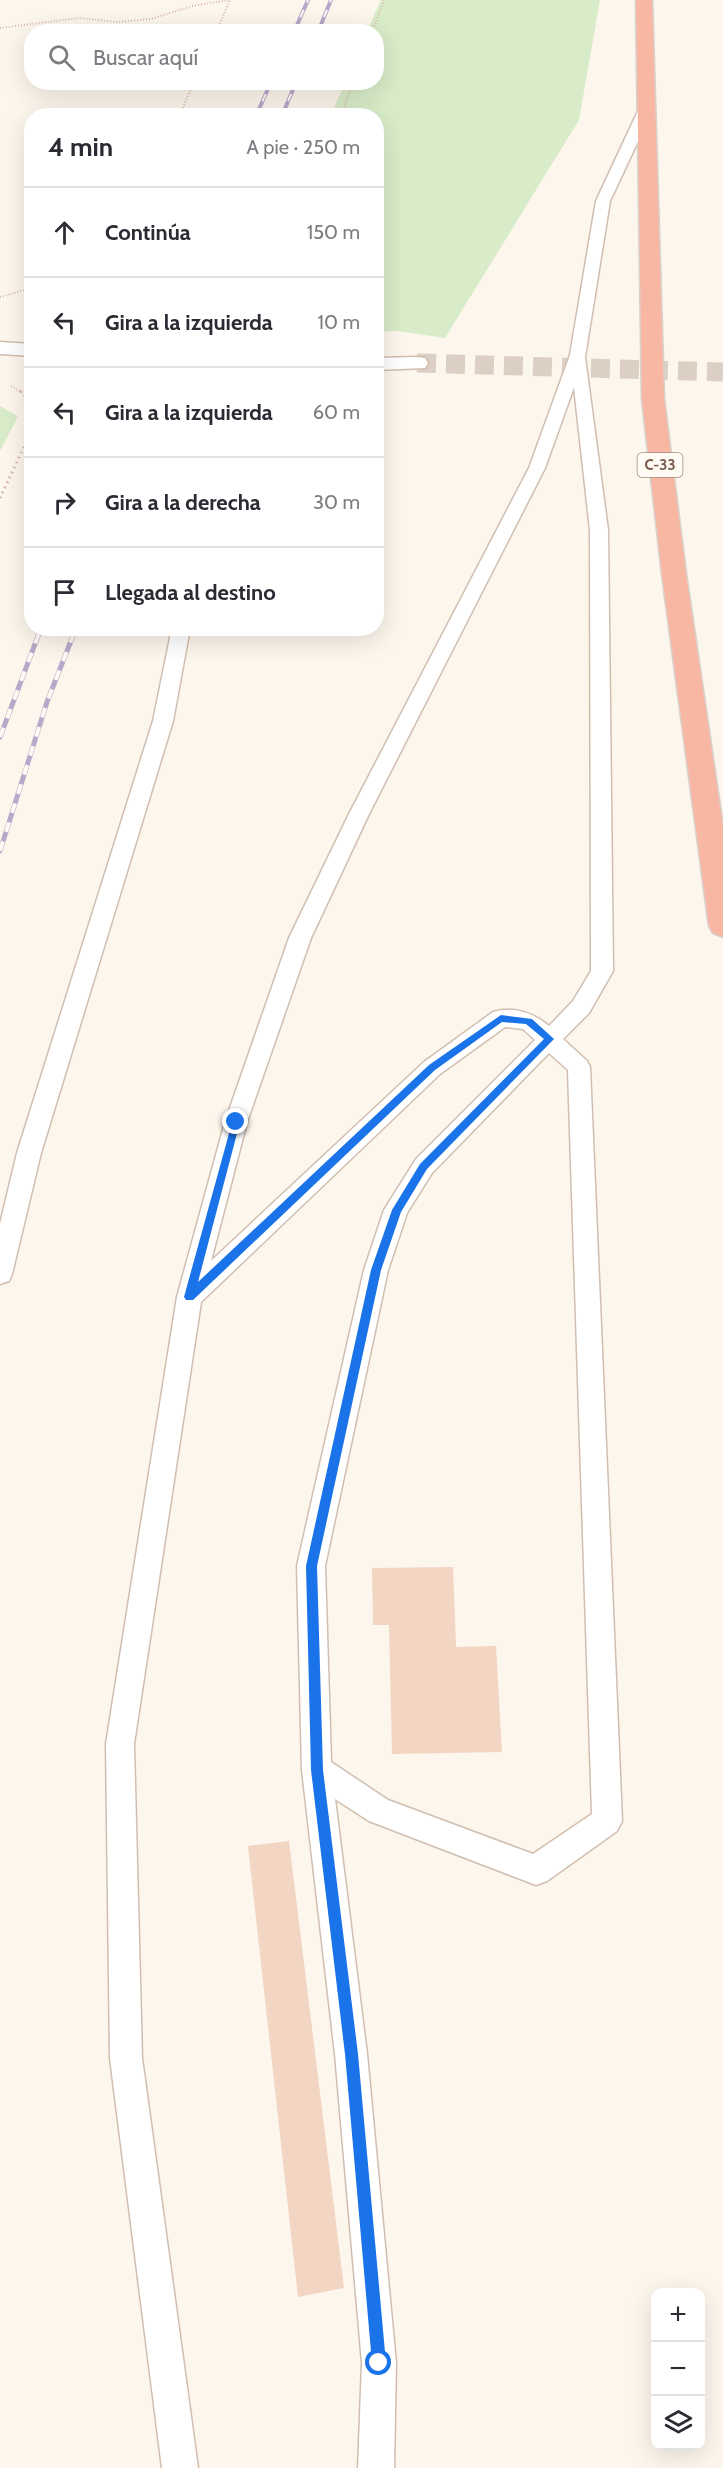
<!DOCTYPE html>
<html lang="es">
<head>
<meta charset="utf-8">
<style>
	:root { --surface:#fff; --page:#f7f7f7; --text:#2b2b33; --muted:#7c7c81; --line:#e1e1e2 }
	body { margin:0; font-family:Cabin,sans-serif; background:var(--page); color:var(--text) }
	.controls { position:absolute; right:18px; bottom:18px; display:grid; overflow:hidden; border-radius:12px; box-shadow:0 6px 24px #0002 }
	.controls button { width:54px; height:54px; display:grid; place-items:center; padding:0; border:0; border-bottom:2px solid var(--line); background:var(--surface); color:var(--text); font:30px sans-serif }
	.stop { position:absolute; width:18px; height:18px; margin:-14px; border:4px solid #1a73e8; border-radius:50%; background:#fff }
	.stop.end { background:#1a73e8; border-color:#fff; box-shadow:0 2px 6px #0008 }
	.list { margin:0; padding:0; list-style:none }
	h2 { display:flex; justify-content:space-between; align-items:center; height:78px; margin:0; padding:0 24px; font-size:26px }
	h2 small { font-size:20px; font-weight:400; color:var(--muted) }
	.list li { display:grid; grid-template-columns:39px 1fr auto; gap:18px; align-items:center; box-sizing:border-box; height:90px; padding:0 24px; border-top:2px solid var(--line) }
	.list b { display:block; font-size:22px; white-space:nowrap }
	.list em { font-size:20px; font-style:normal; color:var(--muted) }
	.icon { flex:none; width:33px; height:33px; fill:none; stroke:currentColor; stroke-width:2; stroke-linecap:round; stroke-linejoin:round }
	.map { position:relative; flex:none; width:723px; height:2468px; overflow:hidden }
	.search { position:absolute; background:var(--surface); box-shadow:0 6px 24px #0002; left:24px; top:24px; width:360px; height:66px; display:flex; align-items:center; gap:15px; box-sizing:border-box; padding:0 21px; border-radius:24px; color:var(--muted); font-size:22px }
	.panel { position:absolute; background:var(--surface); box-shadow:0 6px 24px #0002; left:24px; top:108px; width:360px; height:528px; border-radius:24px }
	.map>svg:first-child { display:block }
	.green { fill:#d8ecc9 }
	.building { fill:#f3d5c3 }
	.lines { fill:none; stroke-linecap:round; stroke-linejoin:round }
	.minor-tunnel { stroke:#dcd0c4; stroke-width:19; stroke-dasharray:19 10; stroke-linecap:butt }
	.service-casing { stroke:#d1beb0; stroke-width:3 }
	.minor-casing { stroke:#d1beb0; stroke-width:3 }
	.motorway-casing { stroke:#dad1cd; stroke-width:3 }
	.path-far1 { stroke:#d9b8a5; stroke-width:2; stroke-dasharray:1 2; stroke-linecap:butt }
	.path { stroke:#d9b8a5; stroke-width:3; stroke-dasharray:1.5 4; stroke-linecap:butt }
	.service { fill:#fff; fill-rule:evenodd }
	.minor { fill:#fff; fill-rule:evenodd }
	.motorway { fill:#f7b7a3; fill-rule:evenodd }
	.rail-far1-casing { stroke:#b9a8c9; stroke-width:4 }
	.rail-casing { stroke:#b9a8c9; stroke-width:5 }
	.rail-far1 { stroke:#fffaf3; stroke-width:2; stroke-dasharray:8; stroke-linecap:butt }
	.rail { stroke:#fffaf3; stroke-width:4; stroke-dasharray:10; stroke-linecap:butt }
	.route { fill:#1a73e8 }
	.labels { text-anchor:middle; stroke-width:5; stroke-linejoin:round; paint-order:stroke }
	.shield { fill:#fffaf3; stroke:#a28b7f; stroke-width:1.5 }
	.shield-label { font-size:15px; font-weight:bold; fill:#7a5c4d }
</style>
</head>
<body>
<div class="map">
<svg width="723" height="2468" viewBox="0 0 723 2468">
	<rect width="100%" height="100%" fill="#fdf6ec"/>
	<g class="green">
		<path d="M381 0H600L579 120 445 338 398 331 377 332 376 116 331 115 345 83 376 82V32L367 31Z"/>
		<path d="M0 406 18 416 0 451Z"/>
	</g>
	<g class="building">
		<path d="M453 1567 456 1647 496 1646 502 1752 392 1754 389 1625H373L372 1568Z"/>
		<path d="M289 1841 344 2288 298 2297 248 1846Z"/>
	</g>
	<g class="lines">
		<path class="minor-tunnel" d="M417 363 723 372"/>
		<g class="service-casing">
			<g id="service">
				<path d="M645 107 652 111 610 201 585 357 608 530 613 971 589 1013 563 1039 587 1061 590 1067 622 1821 617 1831 547 1881 536 1885 369 1821 335 1799 367 2054 396 2363 394 2468H358L362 2363 335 2054 302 1770 297 1566 364 1270 384 1210 416 1159 535 1040 523 1029 505 1027 440 1074 201 1302 134 1744 142 2058 198 2468H162L110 2058 106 1744 177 1297 225 1122 289 938 349 814 529 468 570 355 596 201 638 111ZM574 387 590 530 591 971 573 1001 549 1026C534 1013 513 1006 493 1012L424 1062 211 1261 247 1122 311 938 369 814 545 468ZM549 1053 568 1070 592 1814 533 1854 388 1800 331 1762 325 1566 388 1270 407 1213 432 1173Z"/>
				<path d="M172 628H190L173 721 41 1153 12 1274 9 1281 0 1284V1224L17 1153 153 721Z"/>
			</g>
		</g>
		<g class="minor-casing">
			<g id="minor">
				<path d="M0 342 32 344V356L0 354Z"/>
				<path d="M417 357 425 358 428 363 425 368 376 370V358Z"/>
			</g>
		</g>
		<g class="motorway-casing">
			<path id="motorway" d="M636 0H652L664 399 686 574 723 827V937L713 933 709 926 662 574 642 399Z"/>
		</g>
		<g class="path-far1">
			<path d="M0 28 79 18 117 22 151 19 192 6 229 0"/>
			<path d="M216 32 230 0"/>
			<path d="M372 32 384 0"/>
			<path d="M179 116 194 82"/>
			<path d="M341 116 353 82"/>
			<path d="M0 297 32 288"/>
			<path d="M11 386 23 393"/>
		</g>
		<g class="path">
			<path d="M20 391 32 403"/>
			<path d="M0 498 32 430"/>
		</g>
		<use href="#service" class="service"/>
		<use href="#minor" class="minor"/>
		<use href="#motorway" class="motorway"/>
		<g class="rail-far1-casing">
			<g id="rail-far1">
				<path d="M294 32 308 0"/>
				<path d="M318 32 331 0"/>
				<path d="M256 116 271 82"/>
				<path d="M282 116 296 82"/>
			</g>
		</g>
		<g class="rail-casing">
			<g id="rail">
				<path d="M0 737 41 628"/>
				<path d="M0 851 47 702 76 628"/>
			</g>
		</g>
		<use href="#rail-far1" class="rail-far1"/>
		<use href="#rail" class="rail"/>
	</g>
	<path class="route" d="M501 1015 532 1019 554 1039 427 1169 401 1212 381 1270 317 1566 323 1770 358 2054 386 2363 384 2368 379 2370 374 2368 372 2363 345 2054 311 1770 306 1566 371 1270 392 1210 420 1164 544 1039 526 1024 502 1022 435 1070 193 1300H186L184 1297 233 1119 236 1118 240 1122 198 1282 429 1065Z"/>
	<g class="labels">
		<rect class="shield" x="637.5" y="453" width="45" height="24" rx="4.5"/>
		<g class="shield-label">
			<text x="660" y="470">C-33</text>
		</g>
	</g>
</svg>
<div class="controls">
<button>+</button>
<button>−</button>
<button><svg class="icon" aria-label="layers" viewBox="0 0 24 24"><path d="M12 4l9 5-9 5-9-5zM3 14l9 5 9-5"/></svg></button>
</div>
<div class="stop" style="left:379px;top:2363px"></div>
<div class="stop end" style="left:236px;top:1122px"></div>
<div class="search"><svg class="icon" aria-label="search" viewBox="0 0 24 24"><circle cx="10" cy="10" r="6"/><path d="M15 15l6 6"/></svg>Buscar aquí</div>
<section class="panel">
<h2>4 min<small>A pie · 250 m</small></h2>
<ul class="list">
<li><svg class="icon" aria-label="ahead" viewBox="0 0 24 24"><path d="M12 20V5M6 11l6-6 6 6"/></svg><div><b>Continúa</b></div><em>150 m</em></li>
<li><svg class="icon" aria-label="left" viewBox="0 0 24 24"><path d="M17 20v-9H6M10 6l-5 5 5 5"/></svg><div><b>Gira a la izquierda</b></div><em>10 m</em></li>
<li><svg class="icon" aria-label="left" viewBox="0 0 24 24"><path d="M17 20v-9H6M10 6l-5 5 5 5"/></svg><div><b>Gira a la izquierda</b></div><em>60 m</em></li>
<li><svg class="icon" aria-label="right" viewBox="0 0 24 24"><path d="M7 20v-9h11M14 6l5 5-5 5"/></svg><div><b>Gira a la derecha</b></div><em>30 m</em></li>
<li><svg class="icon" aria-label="arrive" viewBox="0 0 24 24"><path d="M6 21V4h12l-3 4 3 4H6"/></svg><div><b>Llegada al destino</b></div></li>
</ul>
</section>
</div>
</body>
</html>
